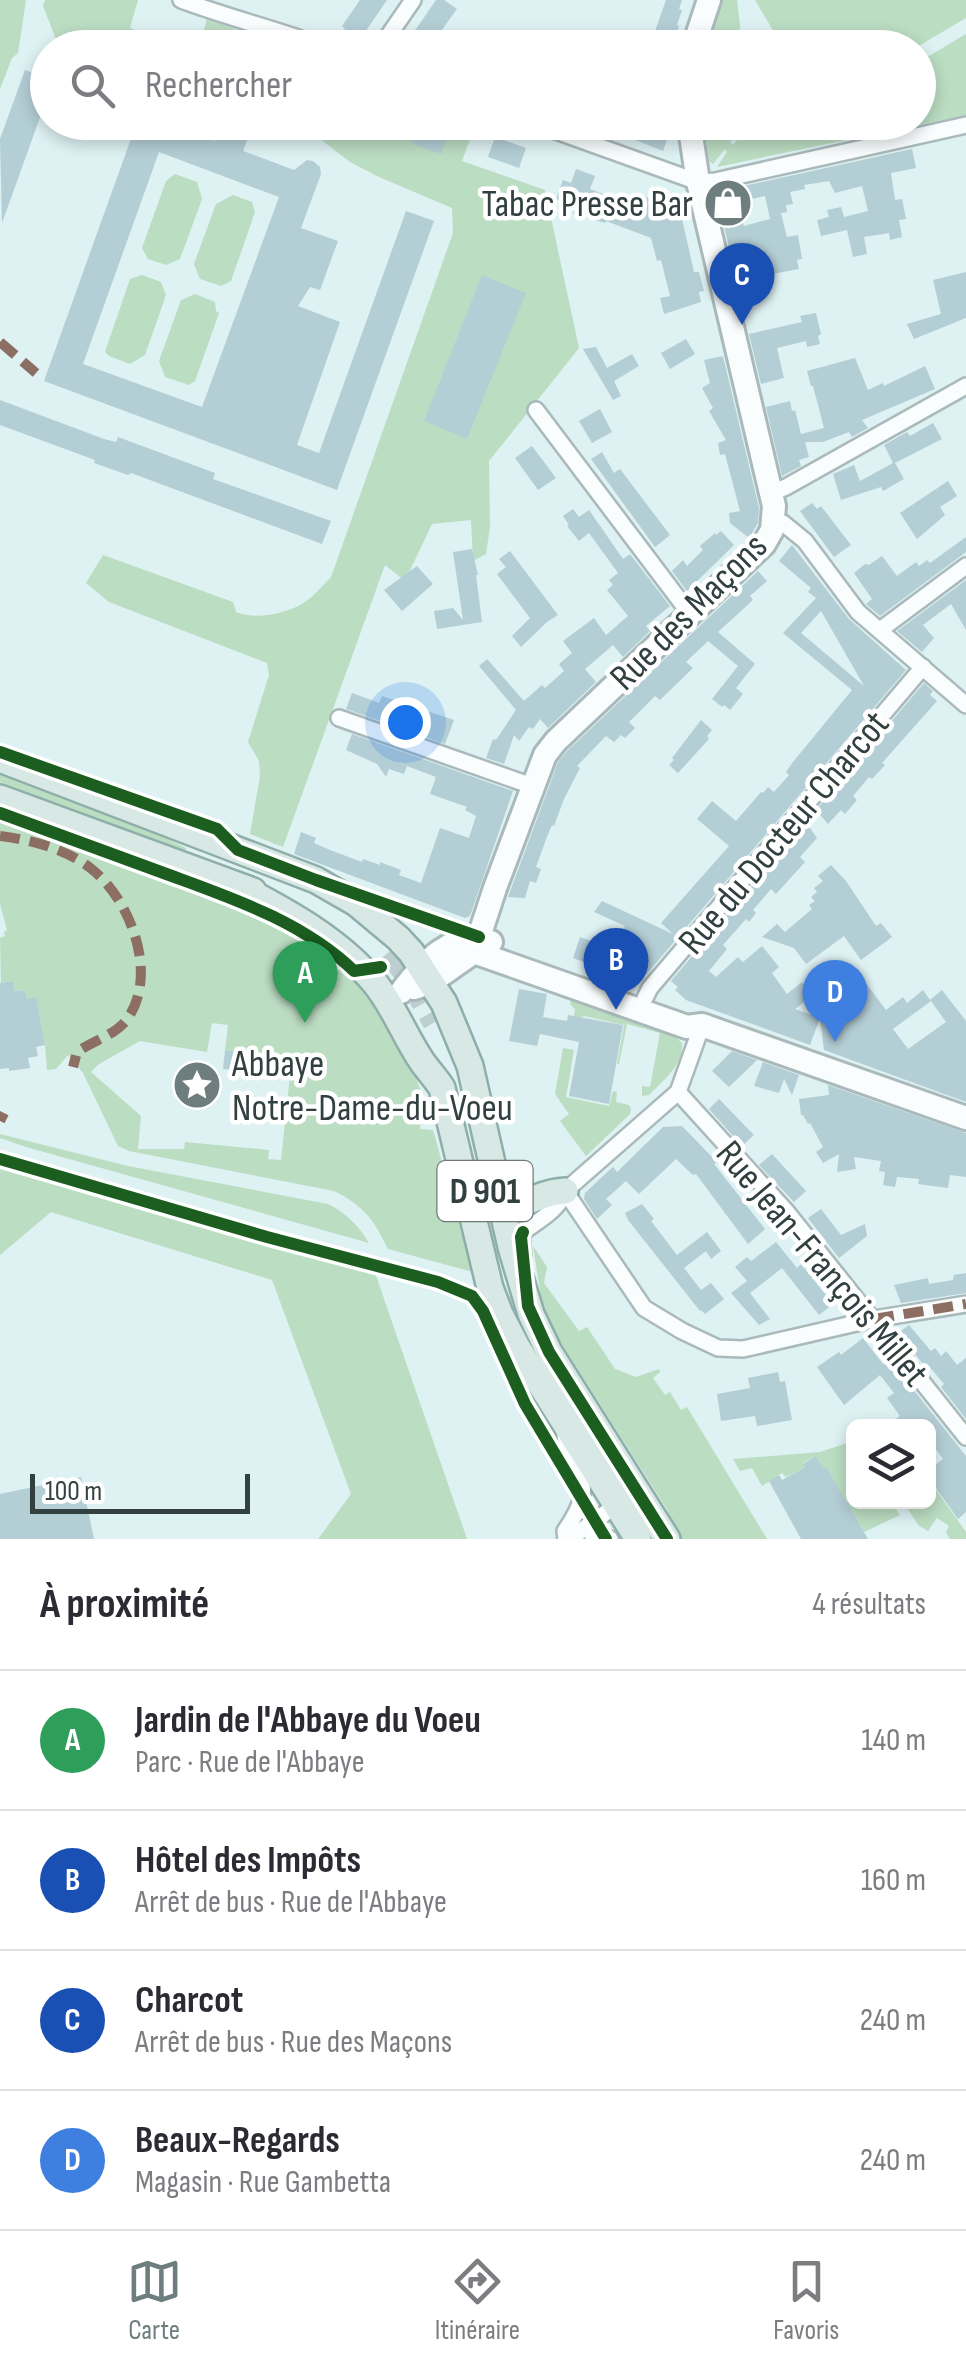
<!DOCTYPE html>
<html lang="fr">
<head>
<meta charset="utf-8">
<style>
	:root { --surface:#fff; --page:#f7f7f7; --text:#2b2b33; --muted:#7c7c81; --line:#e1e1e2; --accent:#6e7e7f }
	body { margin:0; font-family:"Sofia Sans Condensed",sans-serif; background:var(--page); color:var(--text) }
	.controls { position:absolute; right:30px; bottom:30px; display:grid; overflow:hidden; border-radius:15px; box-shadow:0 5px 15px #0003 }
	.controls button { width:90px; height:90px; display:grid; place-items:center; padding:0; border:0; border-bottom:2px solid var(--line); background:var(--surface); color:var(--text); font:50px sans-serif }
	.scale { position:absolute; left:30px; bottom:25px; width:220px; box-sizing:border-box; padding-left:10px; border:5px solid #324040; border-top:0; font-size:28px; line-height:35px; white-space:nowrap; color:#324040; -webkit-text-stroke:8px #fff; paint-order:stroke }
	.you { position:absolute; left:405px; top:722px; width:35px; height:35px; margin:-25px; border:8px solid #fff; border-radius:50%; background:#1a73e8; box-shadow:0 0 0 15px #1a73e833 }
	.badge { display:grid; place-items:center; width:65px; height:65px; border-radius:50%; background:var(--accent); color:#fff; font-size:32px; font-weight:700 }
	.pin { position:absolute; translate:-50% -82px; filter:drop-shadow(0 2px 5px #0008) }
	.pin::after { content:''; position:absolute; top:52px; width:35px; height:30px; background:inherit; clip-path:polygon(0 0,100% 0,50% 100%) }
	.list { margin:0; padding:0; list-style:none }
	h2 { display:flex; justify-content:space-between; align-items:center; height:130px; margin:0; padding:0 40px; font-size:42px }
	h2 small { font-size:32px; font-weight:400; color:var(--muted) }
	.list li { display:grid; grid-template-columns:65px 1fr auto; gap:30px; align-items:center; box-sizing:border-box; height:140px; padding:0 40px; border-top:2px solid var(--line) }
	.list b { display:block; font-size:38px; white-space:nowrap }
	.list p { margin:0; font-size:32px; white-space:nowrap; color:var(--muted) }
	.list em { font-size:32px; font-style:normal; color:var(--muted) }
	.icon { flex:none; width:55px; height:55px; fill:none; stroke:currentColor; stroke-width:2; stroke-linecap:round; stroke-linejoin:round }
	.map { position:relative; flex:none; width:966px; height:1539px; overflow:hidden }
	.search { position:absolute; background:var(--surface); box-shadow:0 5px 15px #0003; left:30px; right:30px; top:30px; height:110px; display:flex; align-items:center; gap:25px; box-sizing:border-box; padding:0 35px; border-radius:55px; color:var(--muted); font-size:38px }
	.sheet { height:690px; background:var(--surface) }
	nav { display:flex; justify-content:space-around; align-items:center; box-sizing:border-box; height:140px; border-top:2px solid var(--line); background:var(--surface); font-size:28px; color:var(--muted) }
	nav a { display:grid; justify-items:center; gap:5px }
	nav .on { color:var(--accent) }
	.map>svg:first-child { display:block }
	.green { fill:#bbddc2; fill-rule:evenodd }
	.building { fill:#b4ced5; fill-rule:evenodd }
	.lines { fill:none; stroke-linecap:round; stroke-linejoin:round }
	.primary-tunnel { stroke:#bccecf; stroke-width:25; stroke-dasharray:25 12; stroke-linecap:butt }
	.street-casing { stroke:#aab9ba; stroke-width:20 }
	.secondary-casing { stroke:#aab9ba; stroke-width:28 }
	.primary-casing { stroke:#8eaea9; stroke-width:30 }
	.street { stroke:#fafdfd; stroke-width:15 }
	.secondary { stroke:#fafdfd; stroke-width:22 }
	.primary { stroke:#d8e8e5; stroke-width:25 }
	.quiet { stroke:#8d6e63; stroke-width:10; stroke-dasharray:20 10; stroke-linecap:butt }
	.cycleway-casing { stroke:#fff; stroke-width:19 }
	.cycleway { stroke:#1b5e20; stroke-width:12 }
	.labels { text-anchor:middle; stroke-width:9; stroke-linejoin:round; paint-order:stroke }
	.shield { fill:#fff; stroke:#707979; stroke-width:2.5 }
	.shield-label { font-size:35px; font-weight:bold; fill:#324040 }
	.poi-label { font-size:38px; fill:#324040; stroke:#fff; text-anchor:end }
	.street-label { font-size:38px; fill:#324040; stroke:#fff }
</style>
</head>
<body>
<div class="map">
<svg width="966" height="1539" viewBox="0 0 966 1539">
	<rect width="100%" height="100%" fill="#def1f3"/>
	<g class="green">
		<path d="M0 0H26L18 53 12 58 0 89Z"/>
		<path d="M45 0H138L130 28 182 47H59L43 6Z"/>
		<path d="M723 0H737L740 25 739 47H707Z"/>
		<path d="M755 0H966V18L917 47H783Z"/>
		<path d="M207 19 285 47H199Z"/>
		<path d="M966 34V115L717 167 727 152 725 149 713 164 709 161 703 123H739V130L730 142 733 145 743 133 745 135 797 123 918 122 919 62Z"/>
		<path d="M299 123H476L462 161 545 190 579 348 489 461 490 527 486 554 473 561 471 520 432 524 405 581 385 565 283 847 250 834 260 776 259 761 248 742 269 675 267 663 109 602 86 583 103 555 233 602 236 612C255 620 283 614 300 605 312 599 322 586 331 577L453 233 452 208 379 177 350 162Z"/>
		<path d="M175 174 197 182 202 199 180 259 166 265 148 259 142 248 166 181Z"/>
		<path d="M233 195 252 202 255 212 231 281 221 286 200 279 194 264 216 204Z"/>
		<path d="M142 275 161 282 166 295 145 355 130 364 109 356 105 352 130 279Z"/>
		<path d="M195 294 215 302 216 311 219 313 195 381 189 385 165 377 159 361 181 300Z"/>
		<path d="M0 771 100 807 186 848 184 852 0 782Z"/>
		<path d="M0 819C48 836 96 853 144 870 224 899 319 927 374 997 399 1029 413 1070 427 1107L421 1109 420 1129 433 1130 473 1272 388 1249C374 1220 364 1206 334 1191L129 1151 118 1146 83 1073 68 1055 56 1069 47 1070 45 1045 36 998 27 999 25 990 14 991 12 981 1 983 0 938 5 936 4 932 7 930 0 904ZM212 1023 228 1025 225 1050 298 1057 296 1075H290L281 1160 268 1159 269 1150 185 1142 184 1149H138L141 1116 91 1072 99 1064 140 1041 207 1052Z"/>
		<path d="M572 997 672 1034 682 1043C684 1065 663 1080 649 1095L642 1096V1086L650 1087 660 1033 627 1024 619 1064H617L624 1025 584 1016 573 1023 575 1009 570 1004Z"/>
		<path d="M563 1048 574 1050 566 1097 609 1106 613 1091 617 1092 616 1102 629 1105 631 1109 630 1114 586 1156 560 1121 569 1114 555 1094Z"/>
		<path d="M0 1134 128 1166 328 1204C346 1213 358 1225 369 1243L26 1147 0 1138Z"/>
		<path d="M0 1163 45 1178 373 1267 467 1539H318L351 1494 272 1280 51 1212 0 1255Z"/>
		<path d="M533 1246 547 1267 544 1283 579 1331 587 1327 615 1369 636 1377 659 1369 660 1372 653 1378 665 1395 670 1392 681 1410 687 1407 767 1539H626L668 1511 552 1329 551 1321 542 1303Z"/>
		<path d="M853 1441 854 1502H891L900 1515 864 1532 826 1468H823L816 1456 803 1463 805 1467 786 1477 782 1473 762 1486 752 1468 740 1471 733 1459 820 1452Z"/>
		<path d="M929 1480 966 1532V1539H950L946 1532 949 1526 937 1518 928 1531 919 1526 903 1502H928Z"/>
	</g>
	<g class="building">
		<path d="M360 0H387L357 44 342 33 345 29 342 26Z"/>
		<path d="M436 0H444L457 9 436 38 459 48H403Z"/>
		<path d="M666 0H682L679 9 682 10 677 25 679 26 671 48H652L657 35 654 34Z"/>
		<path d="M25 70 48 79V95L2 223 0 139Z"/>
		<path d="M137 122H166L215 141 222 122H254L243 151 294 170 307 160 313 161 320 167 321 174 301 228 338 241 320 290 310 287 298 306 340 322 297 445 319 453 406 211 434 221 337 490 44 381ZM159 152 279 197 202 407 83 364Z"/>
		<path d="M590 122H644L669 134 663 151Z"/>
		<path d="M419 124 448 135 441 154 412 144Z"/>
		<path d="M495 137 526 148 519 168 488 157Z"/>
		<path d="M912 149 916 168 891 173 895 200 902 199 906 219 899 220 902 237 890 240 889 233 864 237 867 254 853 257 847 230 821 236 817 220 829 217 827 210 841 207 844 217 868 211 862 186 835 193 829 181 804 185 805 189 790 192 793 204 786 205 787 212 781 213 787 237 798 235 802 259 797 260 799 269 740 280 739 276 736 277 716 192ZM765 196 770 219 744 226 738 202Z"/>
		<path d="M576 169 595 176 590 189 614 198 615 195 622 198V196L640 203 643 196 669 206 682 219 694 272H699L704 291 699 292 701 302 664 314 660 298 670 296 661 260 657 261 651 238 606 221 605 223 573 214 575 207 556 199 563 180 571 183Z"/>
		<path d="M966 272V318L914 339 907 324 941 314 933 280Z"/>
		<path d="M482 275 526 293 467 439 424 421Z"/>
		<path d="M816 313 821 334 818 336 820 344 807 347 806 341 777 348 784 378 761 384 749 334 802 322 800 316Z"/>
		<path d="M686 339 695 354 670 369 661 353Z"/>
		<path d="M596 347 607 368 632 354 639 366 614 381 621 396 613 400 583 349Z"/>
		<path d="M723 356 759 508 758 523 749 538 730 523 729 513 740 511 725 454 720 455 718 443 726 440 709 411 713 408 702 388 710 383 704 360Z"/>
		<path d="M855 358 868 390 883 383 884 386 925 366 935 389 862 420 868 428 852 437 849 432 823 442H805L809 457 799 460 801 466 782 476 766 407 790 401 792 411 795 410 801 434 824 428 813 386H811L807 371Z"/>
		<path d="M0 400 104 439 116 442 118 437 215 473 213 479 331 521 322 544 131 473 128 475 94 463 95 460 0 425Z"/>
		<path d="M600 409 612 432 592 443 579 421Z"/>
		<path d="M933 423 942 439 895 463 904 479 883 491 881 487 841 500 833 474 854 465 860 481 893 463 884 445 907 432 910 436Z"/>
		<path d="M532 446 556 478 538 490 515 458Z"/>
		<path d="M602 452 614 473 620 469 670 535 655 547 591 459Z"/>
		<path d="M948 481 957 496 940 507 945 515 917 539 900 513Z"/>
		<path d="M812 503 817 509 821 506 851 545 834 557 800 511Z"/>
		<path d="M573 509 579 517 589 510 623 559 630 554 670 606 646 626 650 631 623 657 613 645 585 669 596 682 548 728 540 719 533 729 529 727 519 741 514 735 504 764 486 758 493 739 496 740 516 710 479 666 487 659 524 701 542 685 545 688 564 671 559 664 572 653 563 641 594 618 606 635 628 616 607 590 613 585 609 580 618 573 589 533 579 541 567 526 569 525 563 516Z"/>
		<path d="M721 531 734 545 687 591 672 571 683 560 687 566 703 550 700 546 715 533 716 535Z"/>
		<path d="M966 537V552L880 616 866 604 872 599 854 573 865 564 869 565 882 556 897 576 916 562 919 566 927 560 930 563Z"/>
		<path d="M792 545 849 619 906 670 644 977 636 981 573 958 580 937 610 948 611 945 616 947 625 926 594 912 602 901 673 934 661 923 729 846 697 819 712 801 736 821 761 792 763 793 768 787 774 792 789 775 786 772 793 762 852 690 783 633 816 598 808 592 811 588 779 561ZM821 611 864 686 801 633Z"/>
		<path d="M472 549 478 575H476L482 622 437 629 434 611 453 608 463 620 453 552Z"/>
		<path d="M510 551 558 615 547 622 521 647 512 636 530 618 497 574 506 567 499 559Z"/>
		<path d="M417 566 433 584 402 611 384 590Z"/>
		<path d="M758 571 767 581 750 596 753 600 718 632 755 664 736 688 743 694 730 710 724 705 722 707 712 699 738 666 708 641 686 662 693 668 660 700 655 696 629 722 635 728 625 738 621 735 614 742 606 736 577 766 580 768 564 799 554 826 552 825 548 834 536 867 541 869 536 883 530 881 525 898 508 897 558 762 567 751Z"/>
		<path d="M966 580V630L951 604 923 625 934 638 922 652 897 631Z"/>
		<path d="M924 683 933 691 930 695 937 701 882 763 885 765 872 779 869 777 853 796 857 800 845 814 841 810 828 824 816 810Z"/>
		<path d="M352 693 379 703 382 696 454 720 445 744 346 709Z"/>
		<path d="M701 720 712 730 707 736 709 739 678 773 669 765 674 760 672 758Z"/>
		<path d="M352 734 513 791 470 916 465 918 294 854 301 832 316 838 314 843 330 850 362 862 363 859 380 865V862L401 870 399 875 421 883 440 828 469 838 476 816 465 810 467 807 430 794 436 777 407 766 404 774 389 769 386 777 377 764 346 750Z"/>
		<path d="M806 822 817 838 800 857 805 862 776 894 771 889 753 910 756 913 749 922 746 919 723 945 727 949 709 971 716 977 738 957 743 962 762 946 779 967 772 973 787 994 802 982 812 996 795 1009 826 1020 829 1012 832 1013 847 999 844 996 865 982 886 1010 903 997 907 1003 923 990 930 1000 942 990 966 1021V1102L824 1050 820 1018 810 1045 686 1000 675 990 678 987 671 981ZM931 1001 946 1022 908 1049 893 1029Z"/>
		<path d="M831 865 846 881 876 926 881 923 892 937 861 960 844 936 806 964 794 948 762 937 777 924 785 932 812 909 809 905 815 901 811 897 817 892 814 888 823 881 818 876Z"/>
		<path d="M13 981 14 991 25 990 27 999 36 997 45 1045 36 1047 38 1056 28 1058 30 1068 9 1071V1068L0 1069V983Z"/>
		<path d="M519 989 547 994 543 1017 567 1021 568 1015 623 1025 609 1104 569 1096 579 1042 540 1034 537 1046 509 1041Z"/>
		<path d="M225 1050 274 1055 272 1074 223 1069Z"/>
		<path d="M732 1051 757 1060 729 1087 712 1071Z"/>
		<path d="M763 1062 799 1075 792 1095 784 1079 779 1093 754 1086Z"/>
		<path d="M828 1085 966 1133V1177L950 1175 948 1188 918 1184 919 1179 897 1177 895 1187 883 1185 885 1172 879 1171 881 1161 854 1157 856 1169 837 1172 839 1154 823 1163 816 1152 823 1147 810 1123 808 1124 803 1115H801L799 1099 829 1095Z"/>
		<path d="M719 1099 754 1135 742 1146 709 1109Z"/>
		<path d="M682 1126 717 1162 714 1164 765 1229 748 1244 696 1174 693 1175 676 1159 639 1194 626 1181 606 1199 612 1205 597 1219 584 1199 585 1193 604 1175 613 1167 617 1172 663 1127Z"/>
		<path d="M772 1154 806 1191 794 1202 759 1165Z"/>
		<path d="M642 1204 654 1219 651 1221 677 1255 707 1232 721 1251 711 1259 706 1251 684 1268 701 1290 711 1283 724 1299 705 1314 701 1310 700 1311 628 1220 625 1213Z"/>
		<path d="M821 1209 841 1235 865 1224 867 1236 839 1258 808 1218Z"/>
		<path d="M776 1242 797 1268 801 1264 833 1304 819 1315 782 1268 750 1293 770 1319 759 1325 731 1293 747 1281 735 1267 747 1257 751 1261Z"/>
		<path d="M966 1273V1293L901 1303 894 1285 928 1278 929 1284 953 1280 954 1275Z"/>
		<path d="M909 1325 931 1351 935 1348 941 1356 946 1351 957 1365 966 1358V1419L941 1387 944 1384 928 1365 926 1368 898 1333Z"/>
		<path d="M863 1338 883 1364 889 1359 966 1456V1512L958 1519 928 1477V1470L943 1459 928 1438V1426H886L900 1416 887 1398 894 1393 880 1375 844 1405 817 1367 839 1352 841 1355Z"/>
		<path d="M778 1372 780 1382 785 1381 792 1420 757 1426 755 1416 721 1421 717 1394 750 1388 748 1378Z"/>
		<path d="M816 1456 823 1468 826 1467 868 1539H801L769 1481 779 1475 782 1480 805 1467 803 1464Z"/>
		<path d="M81 1477 94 1539H0V1494Z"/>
	</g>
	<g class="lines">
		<path class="primary-tunnel" d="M389 952 409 976 435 1022"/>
		<g class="street-casing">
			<g id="street">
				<path d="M181 0C229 18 279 30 327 48"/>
				<path d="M380 48 413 0"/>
				<path d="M531 122 698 182 715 181 966 125"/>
				<path d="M536 410 690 614"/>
				<path d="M771 493 786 487 966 386"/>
				<path d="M774 520 783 523 805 541 858 612 966 705"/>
				<path d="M880 630 966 566"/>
				<path d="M339 718 532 786"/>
				<path d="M645 998 650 988 923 667"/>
				<path d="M678 1092 786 1211 966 1437"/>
				<path d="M565 1191 644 1308 682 1331 718 1348 743 1349 874 1319 966 1304"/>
				<path d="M523 1256 521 1237 523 1232C539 1220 559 1210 565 1191L678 1092 702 1025"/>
				<path d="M564 1429C570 1479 602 1477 565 1531L566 1539"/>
				<path d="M570 1539 623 1500"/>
				<path d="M593 1539 605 1537 610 1539"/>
			</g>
		</g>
		<g class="secondary-casing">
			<g id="secondary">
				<path d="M693 48 709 0"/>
				<path d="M474 952 495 888 545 755 556 741 764 544 772 530 774 506 698 182 689 122"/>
				<path d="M474 952 687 1027 702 1025 966 1118"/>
				<path d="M414 988 430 983 474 952"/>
				<path d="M401 992C421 965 453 928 491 942"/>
			</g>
		</g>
		<g class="primary-casing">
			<g id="primary">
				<path d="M0 759 316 880 356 903 398 938 411 952 444 1003 470 1066 511 1247 531 1314 549 1352 667 1539"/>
				<path d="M0 798 253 891"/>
				<path d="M240 887C288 912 339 940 374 982 394 1006 405 1037 423 1063 429 1071 436 1079 442 1088L490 1288 500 1314 517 1347 638 1539"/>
				<path d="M498 1180C525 1220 529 1192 565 1191"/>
			</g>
		</g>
		<use href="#street" class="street"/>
		<use href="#secondary" class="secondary"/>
		<use href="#primary" class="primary"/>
		<g class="quiet">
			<path d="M0 342 36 373"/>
			<path d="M0 836C32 840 68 849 94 871 131 902 158 974 128 1018 116 1035 94 1040 77 1052L73 1067"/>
			<path d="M0 1121 4 1113"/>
			<path d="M874 1319 966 1304"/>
		</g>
		<g class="cycleway-casing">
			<g id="cycleway">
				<path d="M0 752 217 829 238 850 316 880 479 937"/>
				<path d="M0 813C54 833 107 852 161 872 228 897 301 920 354 971L381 967"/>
				<path d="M0 1159 267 1237 438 1282 472 1296 483 1311 525 1404 606 1539"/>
				<path d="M523 1232 521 1237 528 1306 549 1352 667 1539"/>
			</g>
		</g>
		<use href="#cycleway" class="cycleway"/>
	</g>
	<defs>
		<g id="shop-disc" transform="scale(2.5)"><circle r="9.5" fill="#6e7e7f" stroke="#fff"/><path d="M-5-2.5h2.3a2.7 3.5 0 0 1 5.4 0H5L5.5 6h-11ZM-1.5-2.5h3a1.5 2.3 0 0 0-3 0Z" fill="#fff"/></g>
		<g id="sight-disc" transform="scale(2.5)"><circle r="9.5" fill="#6e7e7f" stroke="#fff"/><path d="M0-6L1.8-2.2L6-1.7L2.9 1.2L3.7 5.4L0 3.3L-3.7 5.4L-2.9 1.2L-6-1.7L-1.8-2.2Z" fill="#fff"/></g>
	</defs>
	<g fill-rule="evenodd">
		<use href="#shop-disc" x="728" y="203"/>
		<use href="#sight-disc" x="197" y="1085"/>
	</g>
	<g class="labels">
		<rect class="shield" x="437.5" y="1161" width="95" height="60" rx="8"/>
		<g class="shield-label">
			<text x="485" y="1203">D 901</text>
		</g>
		<g class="poi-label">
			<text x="693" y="216">Tabac Presse Bar</text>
			<text x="232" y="1076" text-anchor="start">Abbaye<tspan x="232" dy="44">Notre-Dame-du-Voeu</tspan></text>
		</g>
		<g class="street-label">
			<text transform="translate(688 611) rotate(-45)" y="13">Rue des Maçons</text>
			<text transform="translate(783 832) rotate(-50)" y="13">Rue du Docteur Charcot</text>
			<text transform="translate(823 1263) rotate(50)" y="13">Rue Jean-François Millet</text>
		</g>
	</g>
</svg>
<div class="controls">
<button><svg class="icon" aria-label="layers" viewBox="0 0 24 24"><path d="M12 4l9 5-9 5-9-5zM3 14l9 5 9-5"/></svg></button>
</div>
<div class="scale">100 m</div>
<div class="you"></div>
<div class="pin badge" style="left:305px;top:1023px;background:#2e9e5b">A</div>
<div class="pin badge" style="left:616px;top:1010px;background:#1a4fb4">B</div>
<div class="pin badge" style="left:742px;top:325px;background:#1a4fb4">C</div>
<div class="pin badge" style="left:835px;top:1042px;background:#3f7fe0">D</div>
<div class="search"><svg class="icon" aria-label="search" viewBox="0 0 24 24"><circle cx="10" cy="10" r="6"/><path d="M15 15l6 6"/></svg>Rechercher</div>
</div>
<section class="sheet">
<h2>À proximité<small>4 résultats</small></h2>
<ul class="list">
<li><span class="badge" style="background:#2e9e5b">A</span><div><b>Jardin de l'Abbaye du Voeu</b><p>Parc · Rue de l'Abbaye</p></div><em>140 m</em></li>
<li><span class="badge" style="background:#1a4fb4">B</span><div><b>Hôtel des Impôts</b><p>Arrêt de bus · Rue de l'Abbaye</p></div><em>160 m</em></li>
<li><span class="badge" style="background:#1a4fb4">C</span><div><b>Charcot</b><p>Arrêt de bus · Rue des Maçons</p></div><em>240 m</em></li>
<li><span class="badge" style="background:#3f7fe0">D</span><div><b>Beaux-Regards</b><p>Magasin · Rue Gambetta</p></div><em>240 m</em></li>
</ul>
</section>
<nav>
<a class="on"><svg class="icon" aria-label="map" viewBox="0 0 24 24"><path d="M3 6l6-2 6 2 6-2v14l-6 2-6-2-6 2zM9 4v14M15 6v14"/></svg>Carte</a>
<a><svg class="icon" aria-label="directions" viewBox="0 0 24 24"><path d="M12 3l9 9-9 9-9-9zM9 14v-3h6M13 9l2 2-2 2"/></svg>Itinéraire</a>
<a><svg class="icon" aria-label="saved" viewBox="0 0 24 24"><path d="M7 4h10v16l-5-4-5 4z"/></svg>Favoris</a>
</nav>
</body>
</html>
